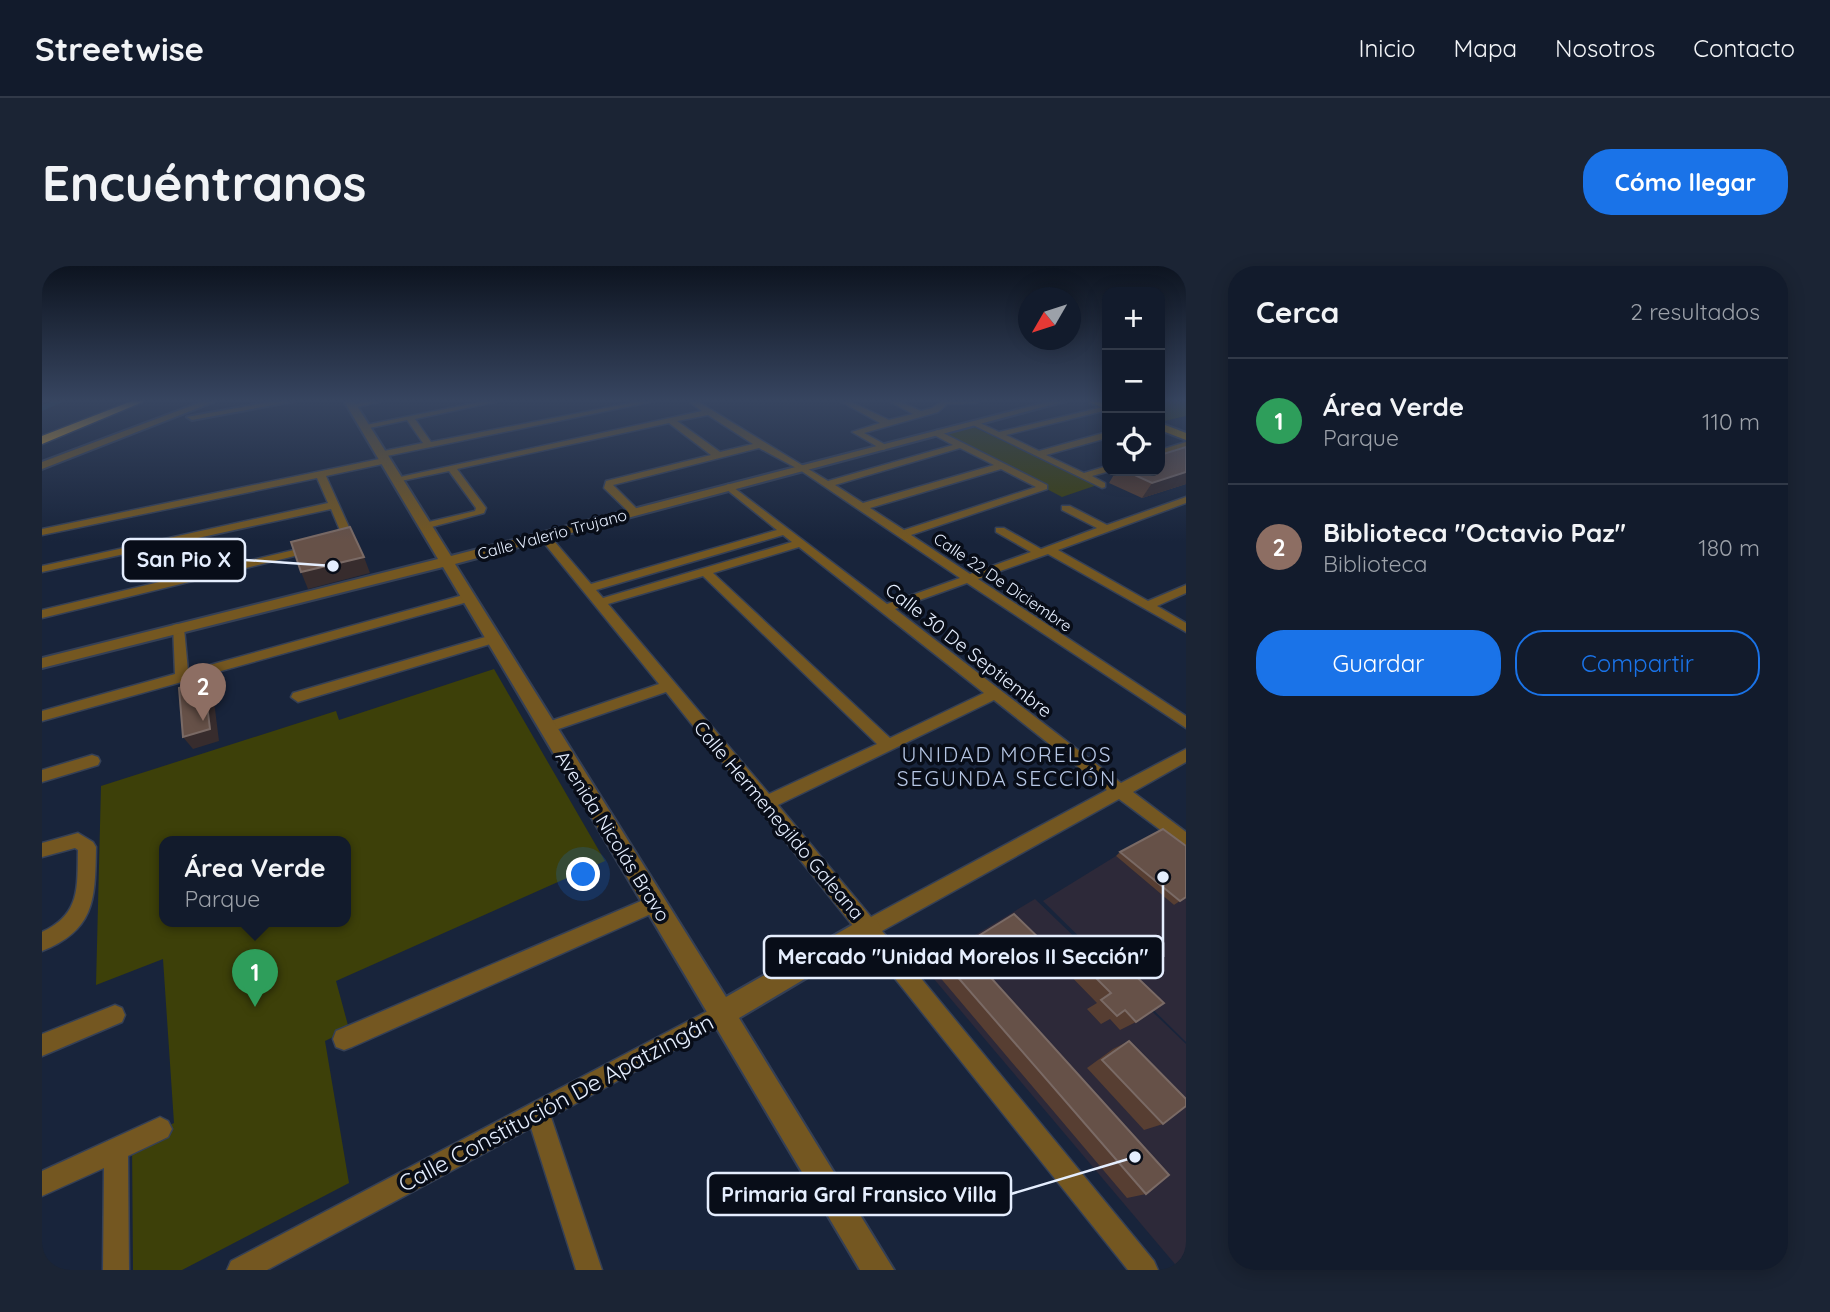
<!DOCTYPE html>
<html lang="es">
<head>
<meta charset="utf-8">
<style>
	:root { --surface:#121b2c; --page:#1b2434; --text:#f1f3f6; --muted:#9ca1a9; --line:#313948; --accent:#1a73e8 }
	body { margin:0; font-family:Quicksand,sans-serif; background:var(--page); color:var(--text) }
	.controls { position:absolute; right:21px; top:21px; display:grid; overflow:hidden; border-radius:14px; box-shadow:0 4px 18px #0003 }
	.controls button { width:63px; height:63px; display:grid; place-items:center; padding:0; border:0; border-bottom:2px solid var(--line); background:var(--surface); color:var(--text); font:35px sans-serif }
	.compass { position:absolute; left:976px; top:21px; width:63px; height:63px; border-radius:50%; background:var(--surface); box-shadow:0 4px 18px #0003; rotate:231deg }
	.you { position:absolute; left:542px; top:609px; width:24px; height:24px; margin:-18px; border:5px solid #fff; border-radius:50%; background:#1a73e8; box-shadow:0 0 0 10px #1a73e833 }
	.badge { display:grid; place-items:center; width:46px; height:46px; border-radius:50%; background:var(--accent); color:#fff; font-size:23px; font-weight:700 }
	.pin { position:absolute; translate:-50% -58px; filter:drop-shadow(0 2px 4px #0008) }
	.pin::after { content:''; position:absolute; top:37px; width:24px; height:21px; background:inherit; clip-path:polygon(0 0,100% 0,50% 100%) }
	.popup { position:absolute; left:117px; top:570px; width:192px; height:91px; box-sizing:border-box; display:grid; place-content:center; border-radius:14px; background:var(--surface); filter:drop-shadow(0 2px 5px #0005); font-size:23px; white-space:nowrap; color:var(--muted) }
	.popup b { font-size:26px; color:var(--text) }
	.popup::after { content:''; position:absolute; left:50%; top:100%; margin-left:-14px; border:14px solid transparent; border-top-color:var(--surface) }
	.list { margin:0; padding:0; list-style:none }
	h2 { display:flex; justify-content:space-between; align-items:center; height:91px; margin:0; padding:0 28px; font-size:30px }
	h2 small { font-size:23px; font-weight:400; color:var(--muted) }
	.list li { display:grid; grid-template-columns:46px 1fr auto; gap:21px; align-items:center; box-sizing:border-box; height:126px; padding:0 28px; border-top:2px solid var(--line) }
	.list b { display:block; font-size:26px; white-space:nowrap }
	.list p { margin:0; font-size:23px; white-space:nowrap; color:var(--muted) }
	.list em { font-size:23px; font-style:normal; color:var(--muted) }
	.actions { display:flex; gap:14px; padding:21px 28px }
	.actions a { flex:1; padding:16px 0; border:2px solid var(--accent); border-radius:28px; text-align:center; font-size:24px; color:var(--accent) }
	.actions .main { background:var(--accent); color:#fff }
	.icon { flex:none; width:38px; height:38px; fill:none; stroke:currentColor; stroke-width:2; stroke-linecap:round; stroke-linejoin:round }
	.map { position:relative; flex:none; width:1144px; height:1004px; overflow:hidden; border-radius:28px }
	header { display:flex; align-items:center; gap:42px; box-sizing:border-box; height:98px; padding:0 35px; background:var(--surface); border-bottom:2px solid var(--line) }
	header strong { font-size:33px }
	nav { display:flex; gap:38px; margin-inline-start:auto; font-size:24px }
	.intro { display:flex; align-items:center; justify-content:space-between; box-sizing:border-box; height:168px; padding:0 42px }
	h1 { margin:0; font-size:49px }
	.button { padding:18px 32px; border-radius:28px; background:var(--accent); color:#fff; font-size:24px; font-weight:700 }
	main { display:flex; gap:42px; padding:0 42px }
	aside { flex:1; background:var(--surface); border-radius:28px; box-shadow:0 4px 18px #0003 }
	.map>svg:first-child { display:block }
	.education { fill:#2d2939 }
	.green { fill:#3d4009; fill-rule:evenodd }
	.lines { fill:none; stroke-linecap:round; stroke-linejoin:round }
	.canal { fill:#104963; fill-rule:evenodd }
	.minor-casing { stroke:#354056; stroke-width:3 }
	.tertiary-casing { stroke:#354056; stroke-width:4 }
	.secondary-casing { stroke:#354056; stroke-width:4 }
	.motorway-casing { stroke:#354056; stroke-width:3 }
	.minor { fill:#745721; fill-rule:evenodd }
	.tertiary { fill:#745721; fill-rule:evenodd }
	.secondary { fill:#a27200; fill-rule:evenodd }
	.motorway { fill:#d99e26; fill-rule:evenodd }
	.wall { fill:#573e32 }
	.shaded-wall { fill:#372c2d }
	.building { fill:#665148; stroke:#7a6a65; stroke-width:2 }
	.labels { text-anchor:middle; stroke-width:7; stroke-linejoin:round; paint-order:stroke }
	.far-street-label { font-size:16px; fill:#e5eefe; stroke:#080d18 }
	.street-label { font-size:19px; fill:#e5eefe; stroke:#080d18 }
	.neighbourhood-label { font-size:21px; letter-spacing:2px; fill:#b6c6e4; stroke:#080d18 }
	.near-street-label { font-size:23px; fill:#e5eefe; stroke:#080d18 }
	.leader { fill:none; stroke:#e5eefe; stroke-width:2.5 }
	.callout-dot { fill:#e5eefe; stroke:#080d18; stroke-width:2.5 }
	.callout { fill:#080d18; stroke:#e5eefe; stroke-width:2.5 }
	.callout-label { font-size:21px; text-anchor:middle; font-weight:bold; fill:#e5eefe }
</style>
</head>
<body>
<header>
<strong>Streetwise</strong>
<nav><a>Inicio</a><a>Mapa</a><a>Nosotros</a><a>Contacto</a></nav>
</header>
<div class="intro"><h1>Encuéntranos</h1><a class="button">Cómo llegar</a></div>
<main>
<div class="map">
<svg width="1144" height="1004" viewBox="0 0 1144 1004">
	<rect width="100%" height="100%" fill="#18243b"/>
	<g class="education">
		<path d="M1074 590 1132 639 1144 631V776L1001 635Z"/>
		<path d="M993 633 1144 778V1004H1138L881 700Z"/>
	</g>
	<g class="green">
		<path d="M1118 135H1144V150L1118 156Z"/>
		<path d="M932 161 1055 219 1020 231 902 169Z"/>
		<path d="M452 403 563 595 294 715 307 763 283 775 307 917 140 1004H91L90 876 132 857 121 693 54 719 59 520 294 445 297 454ZM122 575H304V655H122Z"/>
	</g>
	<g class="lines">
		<path class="canal" d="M12 135H23L0 145V139Z"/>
		<g class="minor-casing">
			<g id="minor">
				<path d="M326 135H341L310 142 306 140Z"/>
				<path d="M443 135H457L373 153 389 176 599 135H613L340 191 335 188 337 186 381 177 365 154 323 163 319 160Z"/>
				<path d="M646 135H655L786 215 911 179 892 169 891 167 895 164 1005 219V223L869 269 928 308 989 286 954 266V262H962L999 283 1055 262 1020 244V240H1028L1065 259 1144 231V237L1016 284 1106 335 1144 319V327L1115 340 1144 357V366L1006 288 936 313 1144 450V462L925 317 853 343 1079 517 1144 483V496L1091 526 1144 566V583L1077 533 840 665 1112 995 1116 1004H1086L624 426 505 467 498 462 500 458 617 418 498 272V268H506L549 318 735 264 684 223V219L687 218 845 338 918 312 758 204 717 182 571 219 598 246 589 248 562 222 564 215 669 189 627 157 415 203 444 242 442 247 382 263 377 260 378 258 433 245 434 242 407 205 354 216 349 213 660 145ZM666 149 711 178 678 186 635 155ZM918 182 952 199 821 237 793 219ZM959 203 994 221 862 264 828 242ZM741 269 750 276 561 332 554 324ZM757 281 942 427 848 472 671 307ZM661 310 835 478 727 528 566 338ZM952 434 1065 524 829 651 736 539Z"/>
				<path d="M798 135H807L847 154 871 148 847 135H856L879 145 890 142 900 135H938L934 137 905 138 896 146 822 167 844 179V183L841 184 810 166 838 157Z"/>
				<path d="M1065 140V144L964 169 997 185 1065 166V172L1004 189 1042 207 1065 200V205H1068L1050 210 1063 217V221L1060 222 927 157 934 155 957 166Z"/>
				<path d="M1144 176V182L1118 190V184Z"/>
				<path d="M342 192 347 195 345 197 284 210 311 270 302 278 292 276 300 269 289 243 0 306V300L286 237 275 212 0 269V263Z"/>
				<path d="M273 279 279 282 277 284 0 352V344Z"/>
				<path d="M425 328 429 329V335L0 455V445L133 408 131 359 136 358 142 362 146 405Z"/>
				<path d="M450 369 455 370V376L256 436 249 431 251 427Z"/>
				<path d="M50 489 56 491 58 495 56 499 0 516V504Z"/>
				<path d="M36 567 51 576 54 581C53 632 54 664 0 685V666C39 648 35 621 36 584L33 582 0 591V577Z"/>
				<path d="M613 629 620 631 622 637 620 643 310 781 302 784 294 781 291 773 294 765Z"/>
				<path d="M681 737 688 740 691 747 688 754 509 851 560 1004H534L489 862 225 1004H185L189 995Z"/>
				<path d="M73 739 80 742 83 749 80 756 0 790V768Z"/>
				<path d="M118 851 126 855 130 863 126 871 86 890 87 1004H61L62 902 0 930V905Z"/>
			</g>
		</g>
		<g class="tertiary-casing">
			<g id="tertiary">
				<path d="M162 135H174L0 203V196Z"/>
				<path d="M233 135H253L150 154 145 151Z"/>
				<path d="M302 135H312L409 290 1009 135H1024L413 298 684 731 819 654 827 651 835 654 839 662 835 670 697 752 852 1004H818L401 301 0 402V392L396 293Z"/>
			</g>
		</g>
		<g class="secondary-casing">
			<g id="secondary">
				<path d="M1047 135 1065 137V143L1049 137Z"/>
				<path d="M1118 157 1144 167V174L1118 164Z"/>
			</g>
		</g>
		<g class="motorway-casing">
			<path id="motorway" d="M90 135H103L0 178V170Z"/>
		</g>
		<use href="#minor" class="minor"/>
		<use href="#tertiary" class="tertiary"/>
		<use href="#secondary" class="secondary"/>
		<use href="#motorway" class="motorway"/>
	</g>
	<g class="wall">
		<path d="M1144 181V218L1100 232 1067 217 1074 205H1118Z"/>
		<path d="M1078 586 1144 631 1132 639 1074 590Z"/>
		<path d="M938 669 1002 677 990 687 951 714 1104 928 1085 932 896 709 906 700 932 684 928 680Z"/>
		<path d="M1058 676 1094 756 1078 764 1068 753 1059 758 1045 743 1055 737 1020 701 1033 691Z"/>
		<path d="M1087 775 1121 858 1102 864 1045 802 1071 783Z"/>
	</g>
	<g class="shaded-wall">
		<path d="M1144 206V218L1100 232 1110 217Z"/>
		<path d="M322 291 328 307 266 323 259 306Z"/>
		<path d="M162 415 171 427 177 475 151 483 141 471Z"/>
		<path d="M1002 677 990 687 939 722 950 713Z"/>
	</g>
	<g class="building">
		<path d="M1144 181V206L1110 217 1084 205H1118V189Z"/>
		<path d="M308 261 322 291 259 306 249 276Z"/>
		<path d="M162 415 168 463 141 471 137 422Z"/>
		<path d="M1121 563 1144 580V631L1138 635 1078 586Z"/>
		<path d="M972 648 1002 677 950 713 1127 909 1104 928 906 700 945 677 938 669Z"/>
		<path d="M1058 676 1122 737 1094 756 1083 744 1075 750 1059 734 1069 727 1033 691Z"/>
		<path d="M1087 775 1144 833V840L1121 858 1060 794Z"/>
	</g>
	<linearGradient id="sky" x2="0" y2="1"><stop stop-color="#0d1420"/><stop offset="0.49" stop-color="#374560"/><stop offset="1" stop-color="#374560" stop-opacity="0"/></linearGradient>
	<rect width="1144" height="275" fill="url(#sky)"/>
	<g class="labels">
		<g class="far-street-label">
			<text transform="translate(510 268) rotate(-15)" y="6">Calle Valerio Trujano</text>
			<text transform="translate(961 316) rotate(34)" y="6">Calle 22 De Diciembre</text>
		</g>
		<g class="street-label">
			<text transform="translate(927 384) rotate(38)" y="7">Calle 30 De Septiembre</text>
			<text transform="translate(737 554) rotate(50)" y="7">Calle Hermenegildo Galeana</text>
			<text transform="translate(571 570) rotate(58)" y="7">Avenida Nicolás Bravo</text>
		</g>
		<g class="neighbourhood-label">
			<text x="965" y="496">UNIDAD MORELOS<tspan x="965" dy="24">SEGUNDA SECCIÓN</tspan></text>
		</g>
		<g class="near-street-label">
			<text transform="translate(514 837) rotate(-28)" y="8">Calle Constitución De Apatzingán</text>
		</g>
	</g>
	<path class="leader" d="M291 300L203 294M1121 611L1121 691M1093 891L969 928"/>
	<g class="callout-dot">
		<circle cx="291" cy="300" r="7"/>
		<circle cx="1121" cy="611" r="7"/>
		<circle cx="1093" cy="891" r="7"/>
	</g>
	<g class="callout">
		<rect x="81" y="273" width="122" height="42" rx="7"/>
		<rect x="722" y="670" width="399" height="42" rx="7"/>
		<rect x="666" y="907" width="303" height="42" rx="7"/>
	</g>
	<g class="callout-label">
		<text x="142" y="301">San Pio X</text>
		<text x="921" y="698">Mercado "Unidad Morelos II Sección"</text>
		<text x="817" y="936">Primaria Gral Fransico Villa</text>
	</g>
</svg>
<div class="controls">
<button>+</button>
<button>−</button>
<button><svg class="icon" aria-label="locate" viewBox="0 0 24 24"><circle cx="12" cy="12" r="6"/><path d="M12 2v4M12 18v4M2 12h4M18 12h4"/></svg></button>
</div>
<svg class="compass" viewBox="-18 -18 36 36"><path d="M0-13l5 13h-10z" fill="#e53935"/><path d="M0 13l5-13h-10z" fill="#9ca1a9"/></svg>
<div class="you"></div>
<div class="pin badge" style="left:213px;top:741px;background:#2e9e5b">1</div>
<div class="popup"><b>Área Verde</b>Parque</div>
<div class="pin badge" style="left:161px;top:455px;background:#8d6e63">2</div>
</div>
<aside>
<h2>Cerca<small>2 resultados</small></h2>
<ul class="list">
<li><span class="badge" style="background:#2e9e5b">1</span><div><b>Área Verde</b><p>Parque</p></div><em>110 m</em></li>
<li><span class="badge" style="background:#8d6e63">2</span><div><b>Biblioteca &quot;Octavio Paz&quot;</b><p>Biblioteca</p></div><em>180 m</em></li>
</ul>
<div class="actions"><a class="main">Guardar</a><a>Compartir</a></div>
</aside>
</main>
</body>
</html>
